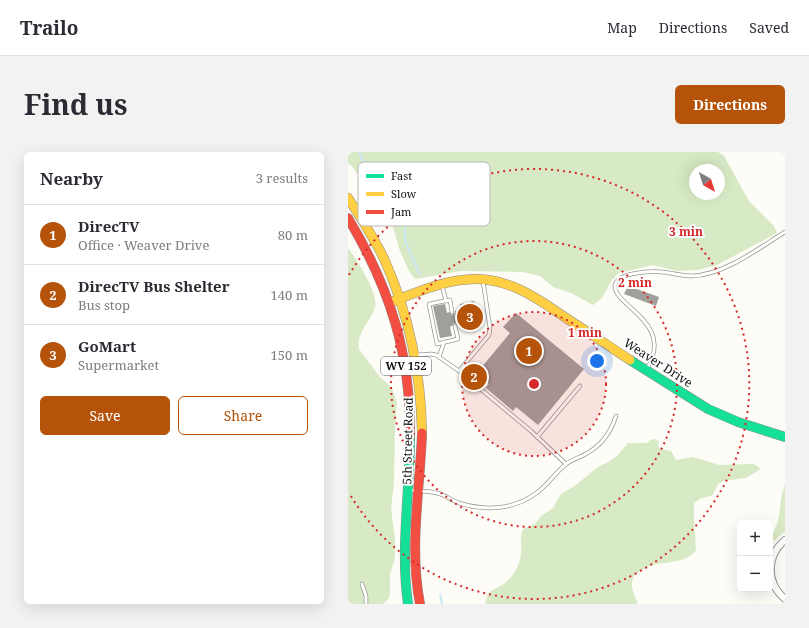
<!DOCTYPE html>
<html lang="en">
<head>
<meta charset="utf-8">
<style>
	:root { --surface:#fff; --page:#f2f2f3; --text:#2b2b33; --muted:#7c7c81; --line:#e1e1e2; --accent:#b45309 }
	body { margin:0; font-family:"Noto Serif",serif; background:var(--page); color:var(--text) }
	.controls { position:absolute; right:12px; bottom:12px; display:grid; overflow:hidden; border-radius:6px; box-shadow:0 4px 16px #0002 }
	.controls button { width:36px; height:36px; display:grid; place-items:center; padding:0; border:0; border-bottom:1px solid var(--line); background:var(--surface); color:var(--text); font:20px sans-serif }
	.compass { position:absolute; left:341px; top:12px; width:36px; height:36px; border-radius:50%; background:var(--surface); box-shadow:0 4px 16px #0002; rotate:141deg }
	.you { position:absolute; left:249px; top:209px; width:14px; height:14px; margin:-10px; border:3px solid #fff; border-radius:50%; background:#1a73e8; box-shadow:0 0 0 6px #1a73e833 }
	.badge { display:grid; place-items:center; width:26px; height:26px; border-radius:50%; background:var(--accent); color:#fff; font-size:13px; font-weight:700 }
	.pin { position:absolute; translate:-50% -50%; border:2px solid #fff; box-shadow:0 1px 4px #0006 }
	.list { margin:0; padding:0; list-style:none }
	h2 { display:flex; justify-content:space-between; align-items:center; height:52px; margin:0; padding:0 16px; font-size:17px }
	h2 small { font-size:13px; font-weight:400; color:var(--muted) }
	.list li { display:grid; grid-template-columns:26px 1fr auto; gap:12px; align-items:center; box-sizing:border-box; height:60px; padding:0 16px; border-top:1px solid var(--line) }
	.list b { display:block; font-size:15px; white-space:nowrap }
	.list p { margin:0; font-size:13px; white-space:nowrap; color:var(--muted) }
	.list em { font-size:13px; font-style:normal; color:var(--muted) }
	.actions { display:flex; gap:8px; padding:12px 16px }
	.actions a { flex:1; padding:9px 0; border:1px solid var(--accent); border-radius:6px; text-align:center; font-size:14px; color:var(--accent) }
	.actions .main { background:var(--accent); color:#fff }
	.map { position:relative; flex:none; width:437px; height:452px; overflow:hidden; border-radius:6px }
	header { display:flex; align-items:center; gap:24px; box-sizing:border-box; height:56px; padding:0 20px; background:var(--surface); border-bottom:1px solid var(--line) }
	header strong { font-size:19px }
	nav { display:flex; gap:22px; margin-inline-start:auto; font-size:14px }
	.intro { display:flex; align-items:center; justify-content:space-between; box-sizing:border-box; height:96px; padding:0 24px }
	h1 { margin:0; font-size:28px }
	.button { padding:10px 18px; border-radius:6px; background:var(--accent); color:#fff; font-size:14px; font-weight:700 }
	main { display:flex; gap:24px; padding:0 24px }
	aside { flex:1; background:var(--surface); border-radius:6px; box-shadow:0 4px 16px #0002 }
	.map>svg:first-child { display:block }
	.forest { fill:#d8eac5; fill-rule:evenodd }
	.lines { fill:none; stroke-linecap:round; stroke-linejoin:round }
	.stream { stroke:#cde8f7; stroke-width:2 }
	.building { fill:#a19f9c }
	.lane-casing { stroke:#979795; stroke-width:4.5 }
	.street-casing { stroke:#979795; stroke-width:8 }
	.fast-casing { stroke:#8e8d8b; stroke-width:10 }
	.slow-casing { stroke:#8e8d8b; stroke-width:10 }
	.jam-casing { stroke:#8e8d8b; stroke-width:10 }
	.lane { stroke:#fffffe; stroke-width:3 }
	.street { stroke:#fffffe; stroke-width:6 }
	.fast { stroke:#16e098; stroke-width:9 }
	.slow { stroke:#ffcf43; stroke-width:9 }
	.jam { stroke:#f24e42; stroke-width:9 }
	.ring { fill:none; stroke:#d62828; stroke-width:2; stroke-dasharray:2 4 }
	.labels { text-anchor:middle; stroke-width:4; stroke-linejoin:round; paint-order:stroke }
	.shield { fill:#fff; stroke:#585858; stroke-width:1 }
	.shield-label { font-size:11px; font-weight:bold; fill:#111 }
	.street-label { font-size:12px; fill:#111; stroke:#fff }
	.key { fill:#fff; stroke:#b8b8b8; stroke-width:1 }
	.key-label { font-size:11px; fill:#111 }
	.centre { fill:#d62828; stroke:#fff; stroke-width:2 }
	.ring-label { font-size:12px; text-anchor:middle; font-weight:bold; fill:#d62828; stroke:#fff; stroke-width:4; stroke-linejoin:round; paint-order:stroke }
</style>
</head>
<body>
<header>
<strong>Trailo</strong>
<nav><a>Map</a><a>Directions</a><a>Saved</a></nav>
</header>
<div class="intro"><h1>Find us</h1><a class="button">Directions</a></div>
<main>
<aside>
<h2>Nearby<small>3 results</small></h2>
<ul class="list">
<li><span class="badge">1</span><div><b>DirecTV</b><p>Office · Weaver Drive</p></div><em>80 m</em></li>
<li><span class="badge">2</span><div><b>DirecTV Bus Shelter</b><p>Bus stop</p></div><em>140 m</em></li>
<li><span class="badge">3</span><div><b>GoMart</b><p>Supermarket</p></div><em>150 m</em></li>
</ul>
<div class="actions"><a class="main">Save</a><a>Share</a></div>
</aside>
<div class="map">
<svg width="437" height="452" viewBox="0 0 437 452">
	<rect width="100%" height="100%" fill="#fdfcf7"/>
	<g class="forest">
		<path d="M0 0H370L376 4 401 49 426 74 429 81 369 113 350 118 329 119 305 113 271 121 264 128 254 146 245 153 223 141 205 135 192 124 174 120 113 119 67 127 61 119 52 99 41 62 30 52 25 41 13 28 4 14 0 11ZM347 18H371V42H347Z"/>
		<path d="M0 96C8 106 31 142 27 155 23 170 8 180 11 197L32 225 44 236 49 251 47 273 46 331 43 356 47 388V406L42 422V440L41 446 35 452H0Z"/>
		<path d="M308 287 311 290 310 294 313 297 323 299 328 308 345 305 371 313 400 312H406L412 316 411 318 398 326 375 329 370 332 365 343 352 347 346 351V367L348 398C339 412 315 409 302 414 296 416 290 420 286 424 281 433 286 443 290 452H137L140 441C144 438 149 436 154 433 165 426 173 412 173 399 174 391 171 385 175 377L187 372 193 364 205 356 213 342 228 333 250 315 260 310 269 304 280 291H299L302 288Z"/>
		<path d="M437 333V380L424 390 422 389C425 382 429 375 430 368 433 356 432 345 437 333Z"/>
	</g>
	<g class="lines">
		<g class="stream">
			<path d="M11 0 17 14 26 20 42 38 57 71V89L72 123"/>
			<path d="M92 442 94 452"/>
		</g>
	</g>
	<g class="building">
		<path d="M280 134 311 145 308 154 276 142Z"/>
		<path d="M126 149 132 175 117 178 116 172 110 173 106 171 104 174 102 175 104 184 92 186 85 154 97 152 99 161 101 160 104 163 107 161V159L113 158 112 152Z"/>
		<path d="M168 161 236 217 190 273 168 255 165 259 138 236 141 232 128 222 162 181 155 175Z"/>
	</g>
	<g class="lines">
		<g class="lane-casing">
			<g id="lane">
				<path d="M94 133 98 149"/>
				<path d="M104 160 102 148 81 152 89 192 110 187 107 174"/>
				<path d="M68 203 83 202 88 203 111 219 183 279 218 312"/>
				<path d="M91 205 96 190"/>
				<path d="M298 218C329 170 264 154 267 133 270 120 304 119 314 120 325 121 334 124 344 124 376 123 411 96 437 80"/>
				<path d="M111 219 141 183 142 176 135 129"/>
				<path d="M189 285 232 234"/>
				<path d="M61 338C71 339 80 339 89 341 97 343 103 348 111 351 136 359 165 358 187 342 199 334 206 322 217 313 223 308 230 306 236 303 253 294 262 282 268 264"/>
				<path d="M14 432 18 444V452"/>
			</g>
		</g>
		<g class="street-casing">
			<path id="street" d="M437 388C418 404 418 431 437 447"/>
		</g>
		<g class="fast-casing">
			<g id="fast">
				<path d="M282 208 360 257 390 270 437 285"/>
				<path d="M60 452C52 396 62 341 62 285"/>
			</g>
		</g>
		<g class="slow-casing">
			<g id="slow">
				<path d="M0 46C13 66 27 87 37 109 61 163 73 222 74 281"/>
				<path d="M41 151C69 140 98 127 128 127 164 127 193 149 221 168 242 181 262 195 282 208"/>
			</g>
		</g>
		<g class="jam-casing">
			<g id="jam">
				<path d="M0 66C42 136 63 202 62 285"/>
				<path d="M72 452C61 395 72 338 74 281"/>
			</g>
		</g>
		<use href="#lane" class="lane"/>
		<use href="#street" class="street"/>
		<use href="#fast" class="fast"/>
		<use href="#slow" class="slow"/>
		<use href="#jam" class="jam"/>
	</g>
	<circle cx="186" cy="232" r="72" fill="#d62828" fill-opacity=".12"/>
	<g class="ring">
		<circle cx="186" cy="232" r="72"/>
		<circle cx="186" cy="232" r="143"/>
		<path d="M1 123A215 215 0 1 1 1 341"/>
	</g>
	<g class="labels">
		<rect class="shield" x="33" y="205" width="50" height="18" rx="3"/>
		<g class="shield-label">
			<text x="58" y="218">WV 152</text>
		</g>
		<g class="street-label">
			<text transform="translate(310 211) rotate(33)" y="4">Weaver Drive</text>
			<text transform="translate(60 289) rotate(-89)" y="4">5th Street Road</text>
		</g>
	</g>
	<rect x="10" y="10" width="132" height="64" rx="6" class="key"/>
	<rect x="18" y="22" width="18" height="4" fill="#16e098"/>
	<rect x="18" y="40" width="18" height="4" fill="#ffcf43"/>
	<rect x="18" y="58" width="18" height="4" fill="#f24e42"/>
	<g class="key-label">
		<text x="43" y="28">Fast</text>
		<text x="43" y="46">Slow</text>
		<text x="43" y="64">Jam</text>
	</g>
	<circle cx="186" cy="232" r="6" class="centre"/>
	<g class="ring-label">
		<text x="338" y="84">3 min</text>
		<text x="287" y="135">2 min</text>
		<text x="237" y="185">1 min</text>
	</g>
</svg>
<div class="controls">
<button>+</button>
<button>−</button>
</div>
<svg class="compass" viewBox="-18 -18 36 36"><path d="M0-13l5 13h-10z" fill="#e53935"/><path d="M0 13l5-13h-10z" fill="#7c7c81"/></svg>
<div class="you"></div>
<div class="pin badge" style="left:181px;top:199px">1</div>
<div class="pin badge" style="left:126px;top:225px">2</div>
<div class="pin badge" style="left:122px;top:165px">3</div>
</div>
</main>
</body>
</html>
